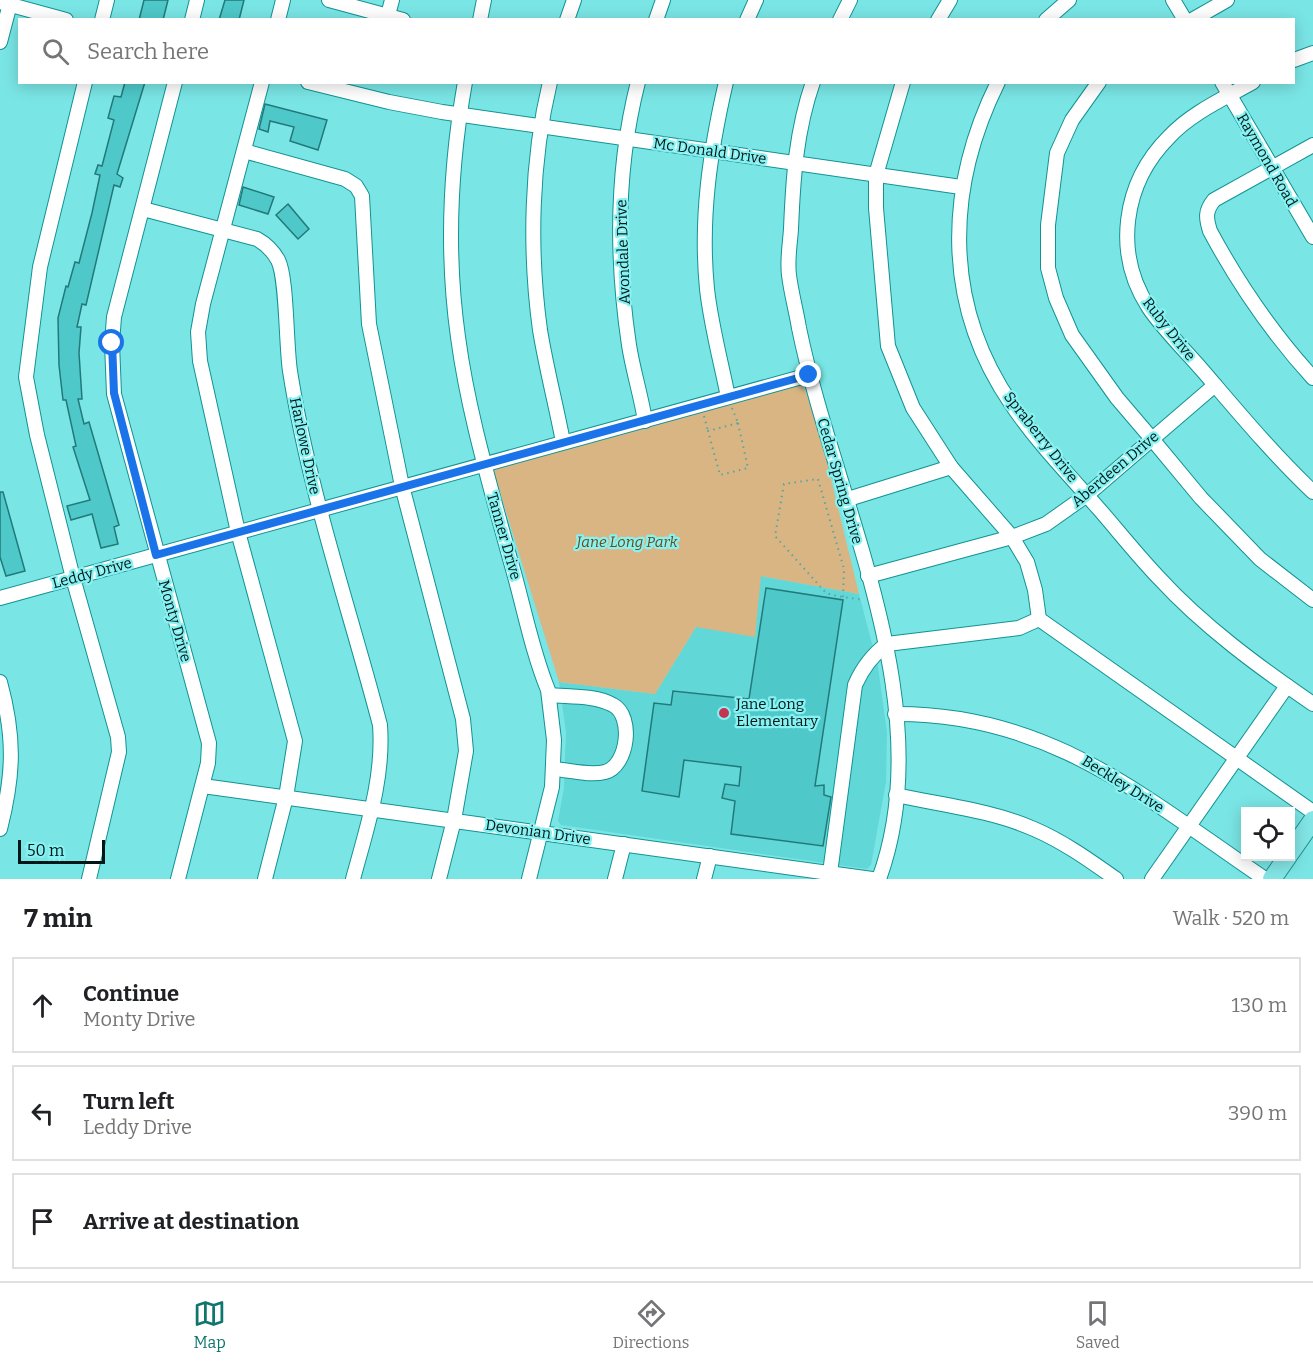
<!DOCTYPE html>
<html lang="en">
<head>
<meta charset="utf-8">
<style>
	:root { --surface:#fff; --page:#f6f6f6; --text:#202124; --muted:#757577; --line:#e0e0e0; --accent:#0f766e }
	body { margin:0; font-family:Bitter,serif; background:var(--page); color:var(--text) }
	.controls { position:absolute; right:18px; bottom:18px; display:grid; overflow:hidden; border-radius:0px; box-shadow:0 3px 15px #0003 }
	.controls button { width:54px; height:54px; display:grid; place-items:center; padding:0; border:0; border-bottom:2px solid var(--line); background:var(--surface); color:var(--text); font:30px sans-serif }
	.scale { position:absolute; left:18px; bottom:15px; width:87px; box-sizing:border-box; padding-left:6px; border:3px solid #011717; border-top:0; font-size:16px; line-height:21px; white-space:nowrap; color:#011717; -webkit-text-stroke:4px #88f2f2; paint-order:stroke }
	.stop { position:absolute; width:18px; height:18px; margin:-14px; border:4px solid #1a73e8; border-radius:50%; background:#fff }
	.stop.end { background:#1a73e8; border-color:#fff; box-shadow:0 2px 6px #0008 }
	.list { margin:0; padding:0; list-style:none }
	h2 { display:flex; justify-content:space-between; align-items:center; height:78px; margin:0; padding:0 24px; font-size:26px }
	h2 small { font-size:20px; font-weight:400; color:var(--muted) }
	.list li { display:grid; grid-template-columns:39px 1fr auto; gap:18px; align-items:center; box-sizing:border-box; height:96px; margin:0 12px 12px; padding:0 12px; border:2px solid var(--line); border-radius:0px }
	.list b { display:block; font-size:22px; white-space:nowrap }
	.list p { margin:0; font-size:20px; white-space:nowrap; color:var(--muted) }
	.list em { font-size:20px; font-style:normal; color:var(--muted) }
	.icon { flex:none; width:33px; height:33px; fill:none; stroke:currentColor; stroke-width:2; stroke-linecap:round; stroke-linejoin:round }
	.map { position:relative; flex:none; width:1313px; height:879px; overflow:hidden }
	.search { position:absolute; background:var(--surface); box-shadow:0 3px 15px #0003; left:18px; right:18px; top:18px; height:66px; display:flex; align-items:center; gap:15px; box-sizing:border-box; padding:0 21px; border-radius:0px; color:var(--muted); font-size:22px }
	.sheet { height:402px; background:var(--surface) }
	nav { display:flex; justify-content:space-around; align-items:center; box-sizing:border-box; height:84px; border-top:2px solid var(--line); background:var(--surface); font-size:16px; color:var(--muted) }
	nav a { display:grid; justify-items:center; gap:3px }
	nav .on { color:var(--accent) }
	.map>svg:first-child { display:block }
	.built { fill:#61d7d7 }
	.green { fill:#d9b583 }
	.building { fill:#4fc8c9; stroke:#237979; stroke-width:1.5 }
	.lines { fill:none; stroke-linecap:round; stroke-linejoin:round }
	.minor-casing { stroke:#139293; stroke-width:16 }
	.major-casing { stroke:#209191; stroke-width:20 }
	.path { stroke:#55a5a5; stroke-width:2; stroke-dasharray:1.5 4.5; stroke-linecap:butt }
	.minor { stroke:#fff; stroke-width:14 }
	.major { stroke:#83e5e5; stroke-width:18 }
	.route { stroke:#1a73e8; stroke-width:8 }
	.poi-dot { fill:#c4344e; stroke:#88f2f2; stroke-width:2 }
	.labels { text-anchor:middle; stroke-width:4.5; stroke-linejoin:round; paint-order:stroke }
	.street-label { font-size:15px; fill:#011717; stroke:#88f2f2 }
	.park-label { font-size:15px; font-style:italic; fill:#6d4b14; stroke:#88f2f2 }
	.poi-label { font-size:15px; fill:#011717; stroke:#88f2f2; text-anchor:start }
</style>
</head>
<body>
<div class="map">
<svg width="1313" height="879" viewBox="0 0 1313 879">
	<rect width="100%" height="100%" fill="#7ae5e5"/>
	<path class="built" d="M761 576 859 594 878 667 887 733 886 782 871 865 867 869 561 825 558 821 564 788 566 732 559 682 655 694 696 627Z"/>
	<path class="green" d="M795 384 802 386 806 392 824 450 859 594 761 576 755 637 696 627 655 694 559 682 493 470 501 465Z"/>
	<g class="building">
		<path d="M144 0H168L163 20H139Z"/>
		<path d="M225 0H244L239 20H219Z"/>
		<path d="M125 82H145L117 174 123 178 120 187 114 185 86 305 82 304 77 327H81L79 353 82 399H78L84 424 89 422 119 525 114 527 118 544 101 548 92 514 71 520 67 506 90 500 73 447 76 446 66 400H63L59 365 58 318 66 286 68 287 75 262 79 263 92 213 100 175 95 174 98 165 102 166 114 120 108 118 114 96 121 97Z"/>
		<path d="M265 104 327 120 318 150 290 141 294 127 270 121 268 132 259 129Z"/>
		<path d="M243 187 274 197 268 214 239 205Z"/>
		<path d="M288 204 309 229 298 239 276 215Z"/>
		<path d="M0 492H3L25 571 6 576 0 557Z"/>
		<path d="M766 588 843 600 815 786 824 785V795L831 797 823 846 731 834 735 801 722 798 725 784 739 786 741 767 684 760 679 797 642 791 654 703 671 705 673 691 749 699Z"/>
	</g>
	<g class="lines">
		<g class="minor-casing">
			<g id="minor">
				<path d="M329 0 403 20"/>
				<path d="M1173 0 1185 20"/>
				<path d="M0 2 66 20"/>
				<path d="M388 15 392 0"/>
				<path d="M102 20 107 0"/>
				<path d="M192 20 197 0"/>
				<path d="M278 20 283 0"/>
				<path d="M480 20 484 0"/>
				<path d="M567 20 574 0"/>
				<path d="M656 20 663 0"/>
				<path d="M747 20 756 0"/>
				<path d="M840 20 850 0"/>
				<path d="M938 20 950 0"/>
				<path d="M1046 20 1069 0"/>
				<path d="M1192 20 1227 0"/>
				<path d="M0 42 11 0"/>
				<path d="M1294 60 1313 53"/>
				<path d="M85 82 40 267 26 377 37 435 73 578 118 737 119 752 89 879"/>
				<path d="M175 82 114 317 112 343 114 394 209 743 208 763 178 879"/>
				<path d="M262 82 203 304 198 332 200 361 238 532 295 741 286 797 265 879"/>
				<path d="M308 82 389 102 442 112 961 187"/>
				<path d="M465 82C450 167 446 252 458 337 468 412 490 485 510 559 523 602 531 649 548 690L554 740 552 787 529 879"/>
				<path d="M550 82C531 161 529 250 540 330 546 367 556 405 563 442"/>
				<path d="M638 82C616 168 616 258 629 345 633 371 641 395 645 421"/>
				<path d="M726 82C710 151 700 218 707 289 711 325 721 362 728 397"/>
				<path d="M813 82C796 131 793 179 791 229 790 244 787 260 789 275 791 292 796 310 799 328 834 500 943 704 879 879"/>
				<path d="M903 82 876 175V208L888 346 913 408 951 467 1012 537 1027 562 1035 590 1039 619 1313 812"/>
				<path d="M998 82C945 189 943 305 1012 405 1037 442 1070 476 1099 509 1119 532 1138 556 1159 578 1203 626 1259 667 1313 704"/>
				<path d="M1099 82 1072 120 1057 153 1048 225V268L1056 298 1072 335 1117 398 1152 439 1201 498 1260 559 1313 600"/>
				<path d="M1222 82 1313 237"/>
				<path d="M1253 82C1225 98 1191 113 1169 137 1123 183 1113 253 1149 308 1164 330 1185 350 1203 371 1239 413 1273 454 1313 492"/>
				<path d="M1313 145 1214 200C1205 211 1206 218 1210 231 1239 285 1272 333 1313 378"/>
				<path d="M244 151 345 179 356 186 362 196 369 324 402 486 463 719 466 751 454 820 439 879"/>
				<path d="M143 209 257 239C266 244 273 251 278 260 287 277 286 345 290 371 309 492 349 607 380 725 384 778 367 827 353 879"/>
				<path d="M845 500 951 467"/>
				<path d="M868 576 1012 537 1046 524 1087 495 1215 385"/>
				<path d="M0 598 809 375"/>
				<path d="M0 682C15 737 14 774 0 829"/>
				<path d="M549 695C569 697 595 695 613 705 634 716 628 766 605 772 589 776 569 770 554 769"/>
				<path d="M895 714C1050 713 1145 798 1265 879"/>
				<path d="M203 786 872 879"/>
				<path d="M896 795C941 805 991 810 1034 829 1064 842 1089 860 1116 879"/>
				<path d="M830 873 855 685C862 669 872 655 887 644L1019 628 1039 619"/>
				<path d="M615 879 624 844"/>
				<path d="M704 879 710 856"/>
				<path d="M1152 879 1287 686"/>
			</g>
		</g>
		<g class="major-casing">
			<g id="major">
				<path d="M1290 853 1313 820"/>
				<path d="M1272 879 1288 856"/>
			</g>
		</g>
		<g class="path">
			<path d="M732 408 738 423"/>
			<path d="M704 416 708 431"/>
			<path d="M738 423 748 468 720 475 708 431Z"/>
			<path d="M843 597 844 569 818 479 784 484 775 536 826 593C838 597 851 598 864 600"/>
		</g>
		<use href="#minor" class="minor"/>
		<use href="#major" class="major"/>
	</g>
	<g class="lines">
		<path class="route" d="M112 343 114 393 156 555 809 375"/>
	</g>
	<circle class="poi-dot" cx="724" cy="713" r="6"/>
	<g class="labels">
		<g class="street-label">
			<text transform="translate(710 151) rotate(8)" y="5">Mc Donald Drive</text>
			<text transform="translate(1267 160) rotate(60)" y="5">Raymond Road</text>
			<text transform="translate(623 252) rotate(-92)" y="5">Avondale Drive</text>
			<text transform="translate(1169 329) rotate(52)" y="5">Ruby Drive</text>
			<text transform="translate(1041 437) rotate(52)" y="5">Spraberry Drive</text>
			<text transform="translate(305 446) rotate(78)" y="5">Harlowe Drive</text>
			<text transform="translate(1115 469) rotate(-40)" y="5">Aberdeen Drive</text>
			<text transform="translate(840 481) rotate(74)" y="5">Cedar Spring Drive</text>
			<text transform="translate(504 536) rotate(74)" y="5">Tanner Drive</text>
			<text transform="translate(92 573) rotate(-15)" y="5">Leddy Drive</text>
			<text transform="translate(175 621) rotate(74)" y="5">Monty Drive</text>
			<text transform="translate(1123 784) rotate(32)" y="5">Beckley Drive</text>
			<text transform="translate(538 832) rotate(8)" y="5">Devonian Drive</text>
		</g>
		<g class="park-label">
			<text x="627" y="547">Jane Long Park</text>
		</g>
		<g class="poi-label">
			<text x="736" y="709">Jane Long<tspan x="736" dy="17">Elementary</tspan></text>
		</g>
	</g>
</svg>
<div class="controls">
<button><svg class="icon" aria-label="locate" viewBox="0 0 24 24"><circle cx="12" cy="12" r="6"/><path d="M12 2v4M12 18v4M2 12h4M18 12h4"/></svg></button>
</div>
<div class="scale">50 m</div>
<div class="stop" style="left:112px;top:343px"></div>
<div class="stop end" style="left:809px;top:375px"></div>
<div class="search"><svg class="icon" aria-label="search" viewBox="0 0 24 24"><circle cx="10" cy="10" r="6"/><path d="M15 15l6 6"/></svg>Search here</div>
</div>
<section class="sheet">
<h2>7 min<small>Walk · 520 m</small></h2>
<ul class="list">
<li><svg class="icon" aria-label="ahead" viewBox="0 0 24 24"><path d="M12 20V5M6 11l6-6 6 6"/></svg><div><b>Continue</b><p>Monty Drive</p></div><em>130 m</em></li>
<li><svg class="icon" aria-label="left" viewBox="0 0 24 24"><path d="M17 20v-9H6M10 6l-5 5 5 5"/></svg><div><b>Turn left</b><p>Leddy Drive</p></div><em>390 m</em></li>
<li><svg class="icon" aria-label="arrive" viewBox="0 0 24 24"><path d="M6 21V4h12l-3 4 3 4H6"/></svg><div><b>Arrive at destination</b></div></li>
</ul>
</section>
<nav>
<a class="on"><svg class="icon" aria-label="map" viewBox="0 0 24 24"><path d="M3 6l6-2 6 2 6-2v14l-6 2-6-2-6 2zM9 4v14M15 6v14"/></svg>Map</a>
<a><svg class="icon" aria-label="directions" viewBox="0 0 24 24"><path d="M12 3l9 9-9 9-9-9zM9 14v-3h6M13 9l2 2-2 2"/></svg>Directions</a>
<a><svg class="icon" aria-label="saved" viewBox="0 0 24 24"><path d="M7 4h10v16l-5-4-5 4z"/></svg>Saved</a>
</nav>
</body>
</html>
